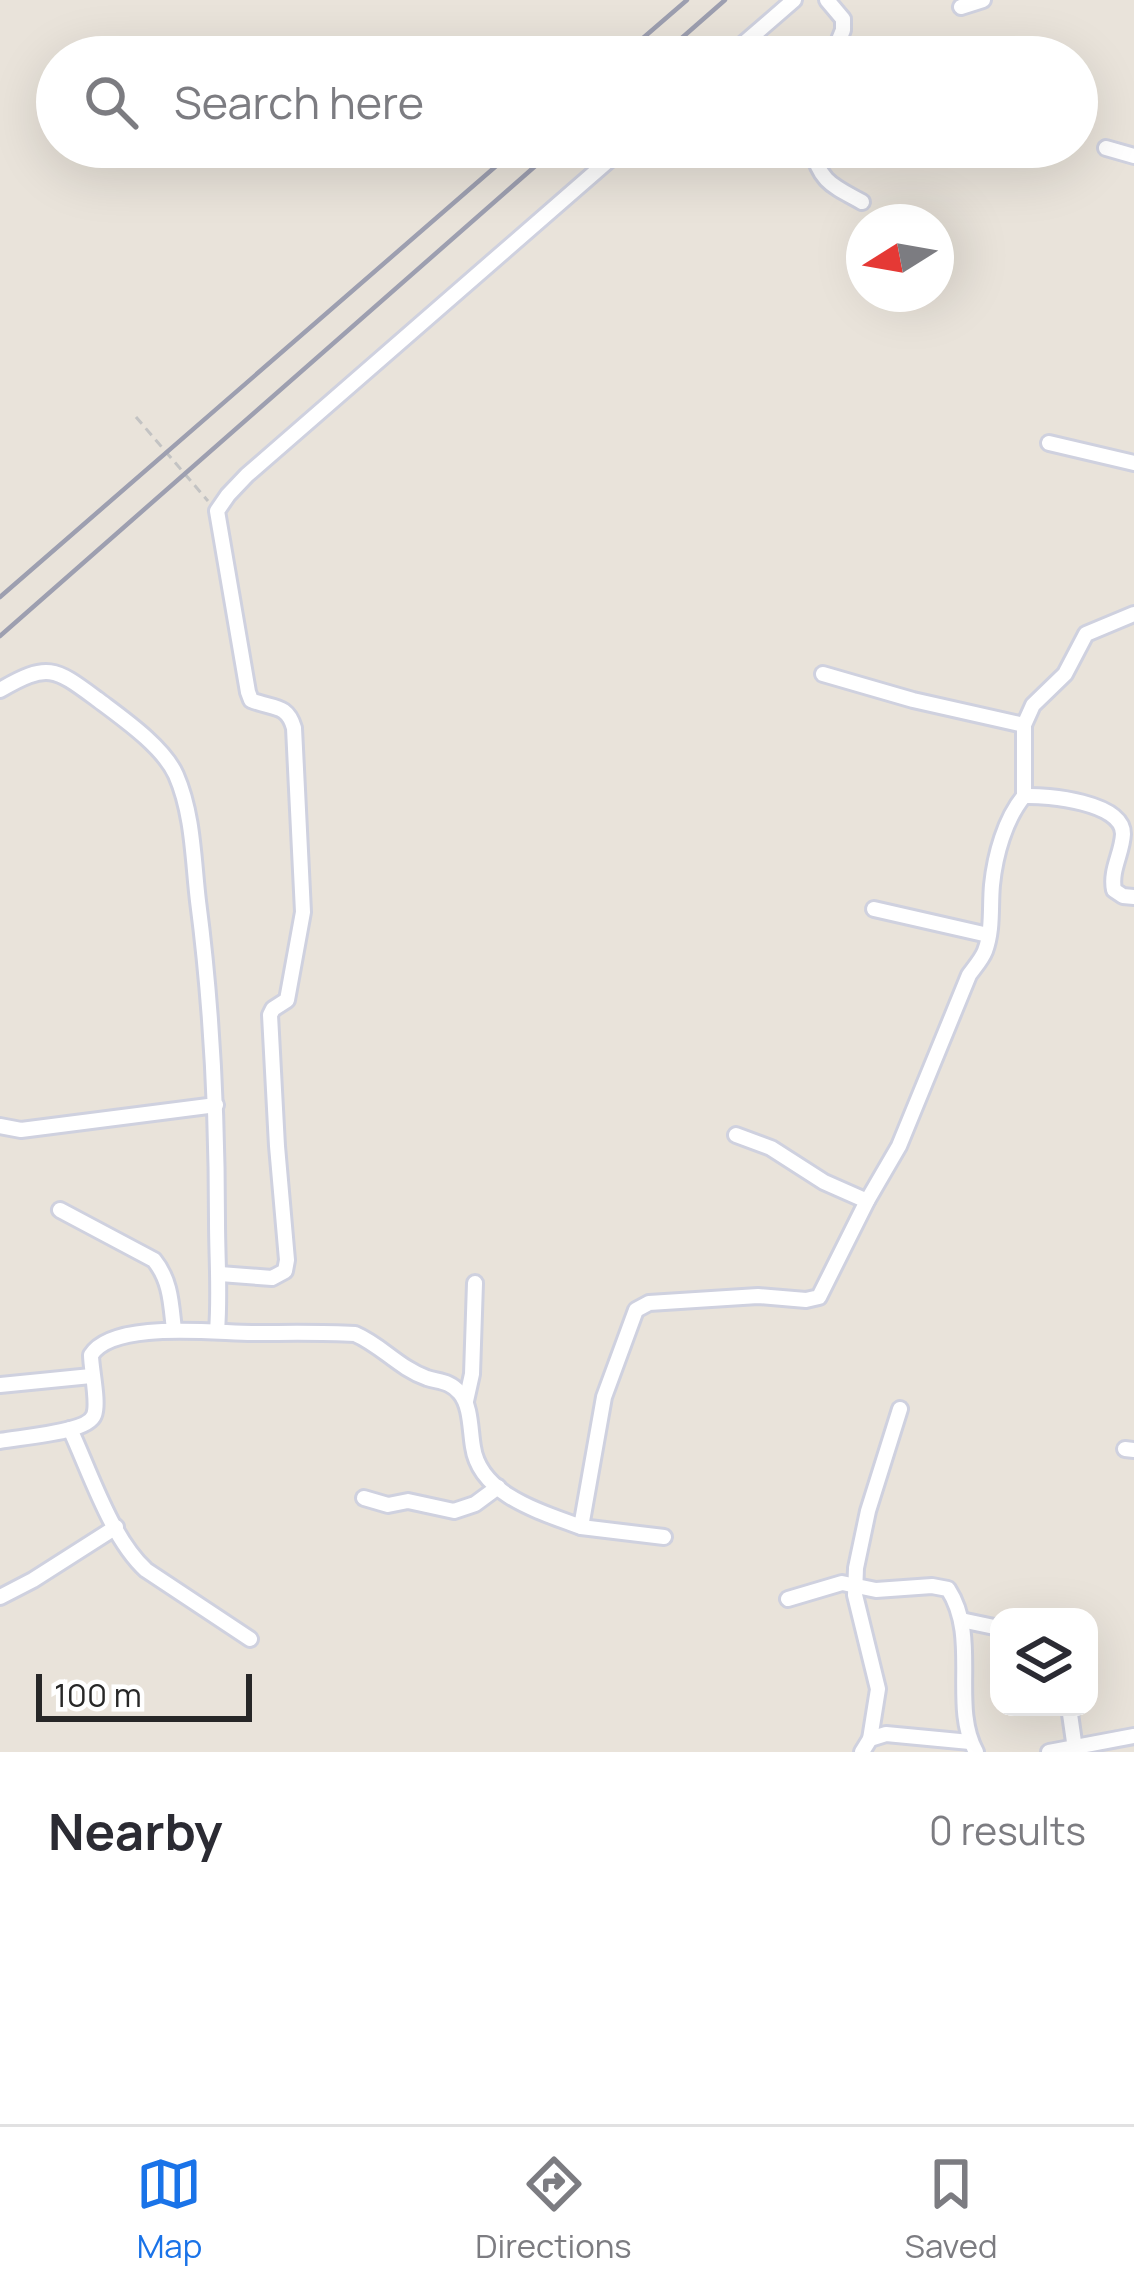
<!DOCTYPE html>
<html lang="en">
<head>
<meta charset="utf-8">
<style>
	:root { --surface:#fff; --page:#f7f7f7; --text:#2b2b33; --muted:#7c7c81; --line:#e1e1e2; --accent:#1a73e8 }
	body { margin:0; font-family:Manrope,sans-serif; background:var(--page); color:var(--text) }
	.controls { position:absolute; right:36px; bottom:36px; display:grid; overflow:hidden; border-radius:24px; box-shadow:0 12px 48px #0002 }
	.controls button { width:108px; height:108px; display:grid; place-items:center; padding:0; border:0; border-bottom:3px solid var(--line); background:var(--surface); color:var(--text); font:60px sans-serif }
	.compass { position:absolute; left:846px; top:204px; width:108px; height:108px; border-radius:50%; background:var(--surface); box-shadow:0 12px 48px #0002; rotate:259deg }
	.scale { position:absolute; left:36px; bottom:30px; width:216px; box-sizing:border-box; padding-left:12px; border:6px solid #272727; border-top:0; font-size:33px; line-height:42px; white-space:nowrap; color:#272727; -webkit-text-stroke:9px #fff; paint-order:stroke }
	.list { margin:0; padding:0; list-style:none }
	h2 { display:flex; justify-content:space-between; align-items:center; height:156px; margin:0; padding:0 48px; font-size:51px }
	h2 small { font-size:39px; font-weight:400; color:var(--muted) }
	.icon { flex:none; width:66px; height:66px; fill:none; stroke:currentColor; stroke-width:2; stroke-linecap:round; stroke-linejoin:round }
	.map { position:relative; flex:none; width:1134px; height:1752px; overflow:hidden }
	.search { position:absolute; background:var(--surface); box-shadow:0 12px 48px #0002; left:36px; right:36px; top:36px; height:132px; display:flex; align-items:center; gap:30px; box-sizing:border-box; padding:0 42px; border-radius:66px; color:var(--muted); font-size:45px }
	.sheet { height:372px; background:var(--surface) }
	nav { display:flex; justify-content:space-around; align-items:center; box-sizing:border-box; height:168px; border-top:3px solid var(--line); background:var(--surface); font-size:33px; color:var(--muted) }
	nav a { display:grid; justify-items:center; gap:6px }
	nav .on { color:var(--accent) }
	.map>svg:first-child { display:block }
	.lines { fill:none; stroke-linecap:round; stroke-linejoin:round }
	.street-casing { stroke:#cfd1df; stroke-width:20 }
	.path { stroke:#c3c3c3; stroke-width:3; stroke-dasharray:9 6; stroke-linecap:butt }
	.street { stroke:#fff; stroke-width:14 }
	.rail { stroke:#9d9fb0; stroke-width:4.5 }
</style>
</head>
<body>
<div class="map">
<svg width="1134" height="1752" viewBox="0 0 1134 1752">
	<rect width="100%" height="100%" fill="#e9e3da"/>
	<g class="lines">
		<g class="street-casing">
			<g id="street">
				<path d="M827 0 843 19V30L832 57"/>
				<path d="M961 7 983 0"/>
				<path d="M728 57 794 0"/>
				<path d="M812 147C819 182 833 186 862 202"/>
				<path d="M1106 148 1134 156"/>
				<path d="M1049 443 1134 463"/>
				<path d="M823 674 913 700 1024 725"/>
				<path d="M0 690C48 662 55 668 97 699 122 718 163 746 176 775 193 814 193 858 198 901 212 1008 217 1113 217 1221 217 1258 220 1293 217 1331"/>
				<path d="M1024 796V725L1033 705 1065 674 1086 634 1134 614"/>
				<path d="M874 909 988 935"/>
				<path d="M0 1126 21 1130 216 1105"/>
				<path d="M736 1135 771 1148 824 1182 867 1201"/>
				<path d="M60 1210 154 1260C171 1281 171 1304 174 1330"/>
				<path d="M220 1274 272 1278 285 1271 287 1260 277 1146 270 1015 273 1009 287 1000 303 912 294 728C287 703 272 709 251 700L248 692 217 511 228 495 247 475 624 147"/>
				<path d="M0 1385 91 1376"/>
				<path d="M466 1401 472 1374 475 1283"/>
				<path d="M70 1429C90 1472 111 1538 146 1570L250 1639"/>
				<path d="M0 1441C19 1437 88 1433 94 1415 99 1403 91 1369 91 1355 113 1320 215 1333 252 1333 286 1333 320 1332 355 1334 381 1345 399 1368 427 1378 440 1382 450 1381 460 1393 471 1406 470 1430 473 1447 480 1495 541 1512 581 1527L604 1397 636 1310 649 1303 758 1296 806 1300 819 1297 867 1201 899 1146 969 975C974 968 982 959 985 951 993 930 990 906 992 885 995 855 1005 819 1024 796 1047 795 1123 802 1123 834 1122 854 1110 870 1114 890L1123 896 1134 897"/>
				<path d="M1125 1449 1134 1450"/>
				<path d="M364 1498 388 1505 408 1501 454 1511 475 1504 498 1487"/>
				<path d="M581 1527 664 1537"/>
				<path d="M0 1597 33 1580 116 1527"/>
				<path d="M788 1599 842 1583 876 1590 932 1586 948 1589C980 1638 950 1705 976 1752"/>
				<path d="M961 1620 999 1628"/>
				<path d="M1069 1707 1075 1749"/>
				<path d="M870 1739 878 1689 855 1595 856 1568 868 1511 900 1409"/>
				<path d="M862 1752 870 1739 886 1734 970 1742"/>
				<path d="M1049 1752 1134 1736"/>
			</g>
		</g>
		<path class="path" d="M136 417 208 501"/>
		<use href="#street" class="street"/>
		<g class="rail">
			<path d="M621 57 687 0"/>
			<path d="M660 57 725 0"/>
			<path d="M0 597 518 147"/>
			<path d="M0 636 557 147"/>
		</g>
	</g>
</svg>
<div class="controls">
<button><svg class="icon" aria-label="layers" viewBox="0 0 24 24"><path d="M12 4l9 5-9 5-9-5zM3 14l9 5 9-5"/></svg></button>
</div>
<svg class="compass" viewBox="-18 -18 36 36"><path d="M0-13l5 13h-10z" fill="#e53935"/><path d="M0 13l5-13h-10z" fill="#7c7c81"/></svg>
<div class="scale">100 m</div>
<div class="search"><svg class="icon" aria-label="search" viewBox="0 0 24 24"><circle cx="10" cy="10" r="6"/><path d="M15 15l6 6"/></svg>Search here</div>
</div>
<section class="sheet">
<h2>Nearby<small>0 results</small></h2>
<ul class="list">
</ul>
</section>
<nav>
<a class="on"><svg class="icon" aria-label="map" viewBox="0 0 24 24"><path d="M3 6l6-2 6 2 6-2v14l-6 2-6-2-6 2zM9 4v14M15 6v14"/></svg>Map</a>
<a><svg class="icon" aria-label="directions" viewBox="0 0 24 24"><path d="M12 3l9 9-9 9-9-9zM9 14v-3h6M13 9l2 2-2 2"/></svg>Directions</a>
<a><svg class="icon" aria-label="saved" viewBox="0 0 24 24"><path d="M7 4h10v16l-5-4-5 4z"/></svg>Saved</a>
</nav>
</body>
</html>
